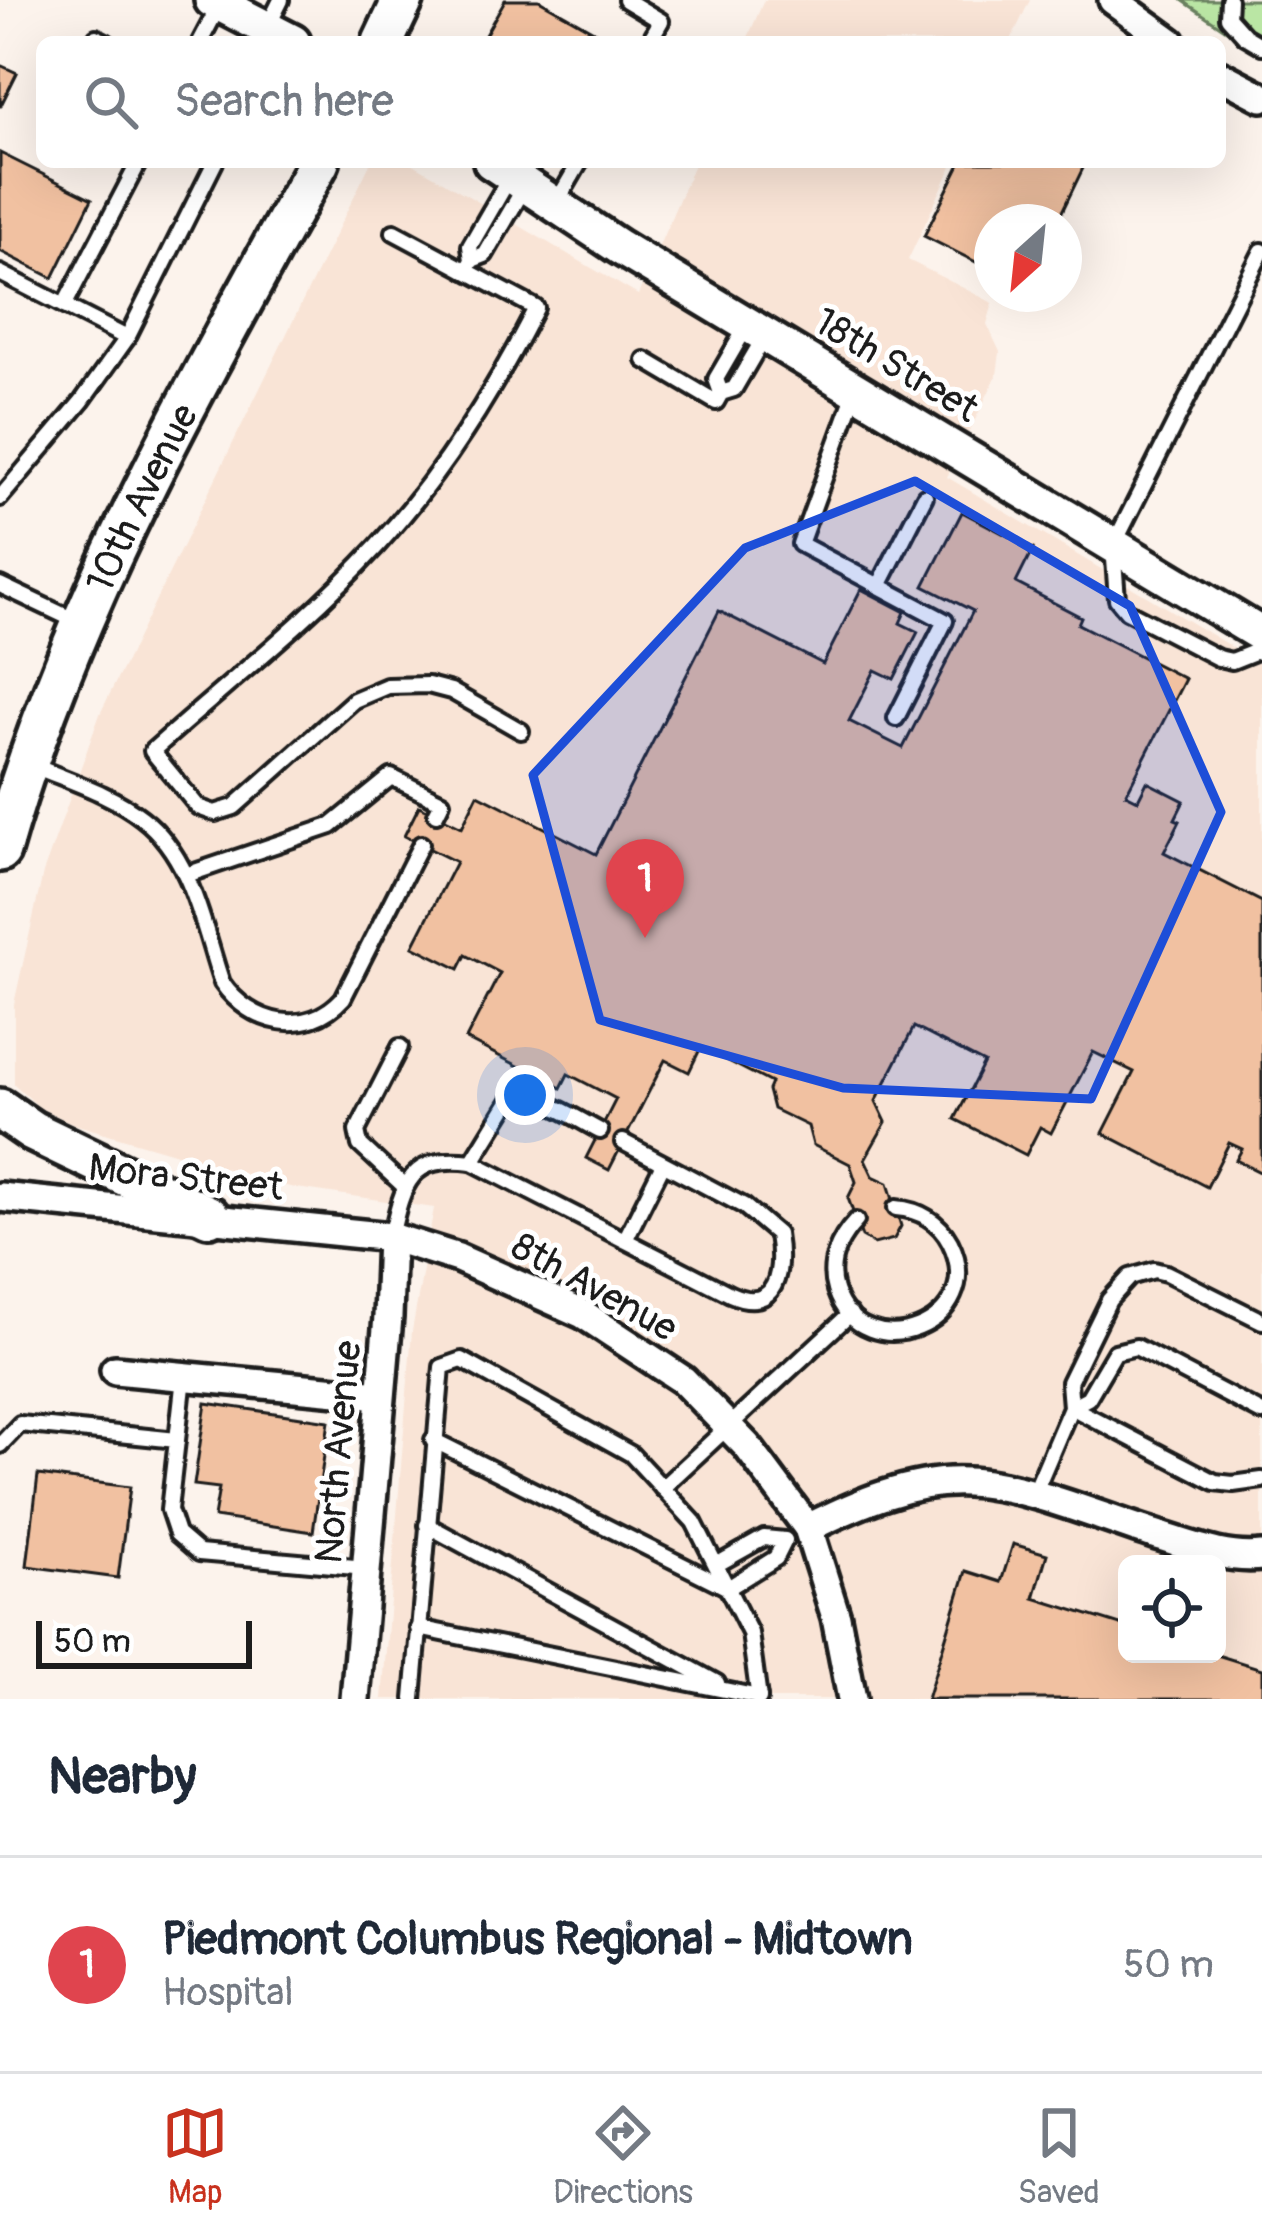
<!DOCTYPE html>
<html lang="en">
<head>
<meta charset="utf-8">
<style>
	:root { --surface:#fff; --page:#f6f6f7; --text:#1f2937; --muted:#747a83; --line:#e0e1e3; --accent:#c8321e }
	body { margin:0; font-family:Pangolin,sans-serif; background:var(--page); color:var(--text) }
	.controls { position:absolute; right:36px; bottom:36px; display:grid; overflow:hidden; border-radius:18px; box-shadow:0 12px 48px #0002 }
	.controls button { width:108px; height:108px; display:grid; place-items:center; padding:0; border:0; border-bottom:3px solid var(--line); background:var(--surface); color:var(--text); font:60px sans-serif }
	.compass { position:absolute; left:974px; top:204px; width:108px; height:108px; border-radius:50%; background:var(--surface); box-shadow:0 12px 48px #0002; rotate:207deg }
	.scale { position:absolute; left:36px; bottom:30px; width:216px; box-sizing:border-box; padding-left:12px; border:6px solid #1c1c1c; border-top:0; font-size:33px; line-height:42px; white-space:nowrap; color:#1c1c1c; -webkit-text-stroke:9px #fff; paint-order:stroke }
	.you { position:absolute; left:525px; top:1095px; width:42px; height:42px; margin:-30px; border:9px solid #fff; border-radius:50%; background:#1a73e8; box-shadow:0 0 0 18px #1a73e833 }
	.badge { display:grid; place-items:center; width:78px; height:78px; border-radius:50%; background:var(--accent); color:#fff; font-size:39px; font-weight:700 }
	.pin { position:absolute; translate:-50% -99px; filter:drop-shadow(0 3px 6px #0008) }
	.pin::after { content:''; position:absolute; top:63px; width:42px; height:36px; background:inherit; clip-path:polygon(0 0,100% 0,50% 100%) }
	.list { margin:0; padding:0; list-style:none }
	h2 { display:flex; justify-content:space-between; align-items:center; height:156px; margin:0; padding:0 48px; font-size:51px }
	h2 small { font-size:39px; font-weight:400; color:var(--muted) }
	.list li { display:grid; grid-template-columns:78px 1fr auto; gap:36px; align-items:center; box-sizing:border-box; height:216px; padding:0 48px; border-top:3px solid var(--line) }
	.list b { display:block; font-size:45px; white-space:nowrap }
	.list p { margin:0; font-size:39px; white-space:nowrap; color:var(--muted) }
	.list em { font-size:39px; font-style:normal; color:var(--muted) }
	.icon { flex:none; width:66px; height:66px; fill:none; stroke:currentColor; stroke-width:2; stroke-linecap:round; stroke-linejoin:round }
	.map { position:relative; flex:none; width:1262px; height:1699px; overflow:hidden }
	.search { position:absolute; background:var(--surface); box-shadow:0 12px 48px #0002; left:36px; right:36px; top:36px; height:132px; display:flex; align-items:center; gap:30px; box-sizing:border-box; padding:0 42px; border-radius:18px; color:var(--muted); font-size:45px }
	.sheet { height:372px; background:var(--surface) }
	nav { display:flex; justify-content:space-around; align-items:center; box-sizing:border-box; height:168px; border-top:3px solid var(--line); background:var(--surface); font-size:33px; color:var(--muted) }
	nav a { display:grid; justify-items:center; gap:6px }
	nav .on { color:var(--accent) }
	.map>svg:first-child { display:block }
	.built { fill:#f9e4d6; fill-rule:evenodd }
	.green { fill:#bae6a4; stroke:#6b8160; stroke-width:3 }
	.building { fill:#f1c1a1; stroke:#1c1c1c; stroke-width:3 }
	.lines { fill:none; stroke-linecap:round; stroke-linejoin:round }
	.service-casing { stroke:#1c1c1c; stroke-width:22 }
	.minor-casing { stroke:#1c1c1c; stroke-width:36 }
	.tertiary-casing { stroke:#1c1c1c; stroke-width:42 }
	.secondary-casing { stroke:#1c1c1c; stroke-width:48 }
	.service { stroke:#fff; stroke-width:14 }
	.minor { stroke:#fff; stroke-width:27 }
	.tertiary { stroke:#fff; stroke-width:33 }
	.secondary { stroke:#fff; stroke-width:39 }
	.marked { fill:#1d4ed8; fill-opacity:0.2; stroke:#1d4ed8; stroke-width:9; stroke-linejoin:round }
	.labels { text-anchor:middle; stroke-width:10; stroke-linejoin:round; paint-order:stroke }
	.street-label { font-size:39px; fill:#1c1c1c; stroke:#fff }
</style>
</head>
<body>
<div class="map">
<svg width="1262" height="1699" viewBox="0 0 1262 1699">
	<rect width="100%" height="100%" fill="#fcf3ec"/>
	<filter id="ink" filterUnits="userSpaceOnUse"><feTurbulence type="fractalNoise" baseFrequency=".00833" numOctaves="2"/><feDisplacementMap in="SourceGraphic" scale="24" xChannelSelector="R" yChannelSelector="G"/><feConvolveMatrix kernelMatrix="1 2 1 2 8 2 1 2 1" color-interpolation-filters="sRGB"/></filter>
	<g filter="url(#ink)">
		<g class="built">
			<path d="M764 0H1030L1010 42H746Z"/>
			<path d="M371 162H410L638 295 695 162H954L908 260 993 303 987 324 1000 352 997 375 947 477 1262 665V1699H382L412 1331 434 1208 290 1187 74 1124 40 1108 14 1084V1004L43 873 100 714ZM1127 1564H1217V1654H1127Z"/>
		</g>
		<path class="green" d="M1182 0H1262V54L1192 7Z"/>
		<g class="building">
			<path d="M505 0H539L599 34 595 42H481Z"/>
			<path d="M0 65 17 73 0 107Z"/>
			<path d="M0 153 92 199 53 278 0 251Z"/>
			<path d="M961 162H1081L1085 164 1057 222H992V270L924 236Z"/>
			<path d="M962 512 1033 549 1016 583 1081 617 1078 624 1185 679 1126 794 1138 800 1147 782 1184 801 1175 819 1180 821 1164 852 1262 902V1173L1236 1160 1242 1149 1229 1143 1207 1187 1103 1133 1134 1072 1093 1052 1051 1133 1040 1127 1026 1155 955 1119 984 1063 914 1027 876 1101 886 1122 865 1159 873 1176 888 1183 901 1226 894 1239 874 1244 862 1237 848 1198 856 1182 850 1164 813 1145 808 1126 773 1109 768 1090 771 1083 701 1047 689 1072 665 1060 609 1170 586 1158 616 1099 568 1074 561 1088 466 1039 500 973 466 955 459 969 413 946 456 862 404 836 419 806 462 827 478 794 596 854 719 611 823 664 861 589 905 612 900 623 918 632 894 679 875 670 849 721 903 748 973 611 924 586Z"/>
			<path d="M206 1403 329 1421 313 1532 214 1517 219 1488 194 1485Z"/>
			<path d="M38 1475 130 1487 118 1578 27 1566Z"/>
			<path d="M1013 1544 1047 1554 1034 1598 1127 1627V1654H1214L1262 1669V1699H927L966 1571 1001 1582Z"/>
		</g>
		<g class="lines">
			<g class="service-casing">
				<g id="service">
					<path d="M626 0 661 21 649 42"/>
					<path d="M1229 0 1228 17 1245 36 1262 46"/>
					<path d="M267 28 281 0"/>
					<path d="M94 42 96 37 106 42"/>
					<path d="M200 42 220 4"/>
					<path d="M555 205 580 162"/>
					<path d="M394 232 536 308C492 394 443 474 377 546 309 620 227 684 152 751L198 807 215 813 234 807 354 700 387 686 428 685 451 691 521 731"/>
					<path d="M1262 251 1113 546 1117 599 1127 611 1218 658 1232 661 1262 649"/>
					<path d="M472 260 485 255 524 188"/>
					<path d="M466 271 472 260 470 246 511 175"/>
					<path d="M0 273 127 338 82 401 0 498"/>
					<path d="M64 306 139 162"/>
					<path d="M127 338 215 162"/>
					<path d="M645 360 716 402 721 393 734 389 766 334"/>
					<path d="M721 393 716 379 748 324"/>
					<path d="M855 393 800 544 945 621 896 718"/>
					<path d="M0 585 76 621"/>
					<path d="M879 586 925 496"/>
					<path d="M32 765C69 781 110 793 142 818 192 856 203 927 222 983 251 1025 307 1038 343 998L421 844"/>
					<path d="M186 875 331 826 391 777 442 802 436 814"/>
					<path d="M400 1047 357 1131 360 1145 403 1185"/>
					<path d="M472 1162 510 1100C543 1094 571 1116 600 1131"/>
					<path d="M856 1221C838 1240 827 1264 835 1290 863 1373 991 1323 950 1242 939 1221 919 1210 896 1208"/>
					<path d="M391 1237C403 1184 409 1154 472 1162L730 1294C778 1315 783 1270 777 1234L744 1206 623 1142"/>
					<path d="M625 1240 663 1164"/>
					<path d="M1071 1407 1088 1398 1115 1352 1136 1347 1262 1413"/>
					<path d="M1071 1407 1215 1482 1233 1484 1262 1480"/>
					<path d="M177 1440 184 1377"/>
					<path d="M433 1440 728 1588 776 1558 785 1540 764 1538 716 1565"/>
					<path d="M0 1445 20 1424 177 1440 169 1510 177 1534 199 1553 366 1568"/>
					<path d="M662 1488 850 1314"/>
					<path d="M1033 1496 1071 1407 1069 1382 1109 1300 1130 1277 1154 1270 1166 1273 1262 1321"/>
					<path d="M427 1525 717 1683"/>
					<path d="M418 1628 759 1697"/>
					<path d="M413 1699 442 1367 462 1360 631 1454 694 1522 750 1633 759 1699"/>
				</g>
			</g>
			<g class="minor-casing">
				<g id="minor">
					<path d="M1113 0 1171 42"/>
					<path d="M1220 75 1262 97"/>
					<path d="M0 1197 391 1237 458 1258 583 1314 683 1380 747 1446 808 1528 836 1617 852 1699"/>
					<path d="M115 1370 380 1395"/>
					<path d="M808 1528C856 1504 912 1479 967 1482 1022 1484 1100 1517 1154 1534 1190 1545 1224 1560 1262 1556"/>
					<path d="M355 1699 388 1317 391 1237"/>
				</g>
			</g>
			<g class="tertiary-casing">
				<g id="tertiary">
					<path d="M212 0 293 42"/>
					<path d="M491 162 619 247 1262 635"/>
				</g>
			</g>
			<g class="secondary-casing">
				<g id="secondary">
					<path d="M383 42 403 0"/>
					<path id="s1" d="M0 851C69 606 197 384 319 162"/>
					<path d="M0 1109 32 1131 209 1216"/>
				</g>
			</g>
			<use href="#service" class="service"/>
			<use href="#minor" class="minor"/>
			<use href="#tertiary" class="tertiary"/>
			<use href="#secondary" class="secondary"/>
		</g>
	</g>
	<path class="marked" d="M915 481 1130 606 1221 812 1091 1099 843 1088 600 1020 533 775 745 548Z"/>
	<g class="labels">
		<g class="street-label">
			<text transform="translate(897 364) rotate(31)" y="14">18th Street</text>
			<text dy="14" stroke="none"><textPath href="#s1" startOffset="381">10th Avenue</textPath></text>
			<text transform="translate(186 1176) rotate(6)" y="14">Mora Street</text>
			<text transform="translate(595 1286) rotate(29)" y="14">8th Avenue</text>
			<text transform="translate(337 1452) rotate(-85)" y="14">North Avenue</text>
		</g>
	</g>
</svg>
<div class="controls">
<button><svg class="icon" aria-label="locate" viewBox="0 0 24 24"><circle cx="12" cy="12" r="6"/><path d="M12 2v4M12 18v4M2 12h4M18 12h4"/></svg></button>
</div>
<svg class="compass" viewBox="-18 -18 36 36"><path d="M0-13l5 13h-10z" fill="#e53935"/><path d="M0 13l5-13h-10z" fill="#747a83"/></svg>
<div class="scale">50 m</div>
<div class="you"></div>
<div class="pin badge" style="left:645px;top:938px;background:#e0444e">1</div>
<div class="search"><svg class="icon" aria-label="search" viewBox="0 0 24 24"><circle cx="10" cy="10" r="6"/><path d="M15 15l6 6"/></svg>Search here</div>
</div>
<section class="sheet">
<h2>Nearby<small></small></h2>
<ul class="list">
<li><span class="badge" style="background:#e0444e">1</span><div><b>Piedmont Columbus Regional - Midtown</b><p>Hospital</p></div><em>50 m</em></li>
</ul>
</section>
<nav>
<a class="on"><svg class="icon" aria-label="map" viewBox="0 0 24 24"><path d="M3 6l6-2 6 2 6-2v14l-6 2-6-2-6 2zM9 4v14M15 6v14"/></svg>Map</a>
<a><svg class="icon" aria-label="directions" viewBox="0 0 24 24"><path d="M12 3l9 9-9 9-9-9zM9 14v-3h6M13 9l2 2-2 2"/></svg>Directions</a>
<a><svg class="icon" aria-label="saved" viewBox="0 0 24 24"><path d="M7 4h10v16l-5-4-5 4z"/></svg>Saved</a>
</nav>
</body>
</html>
